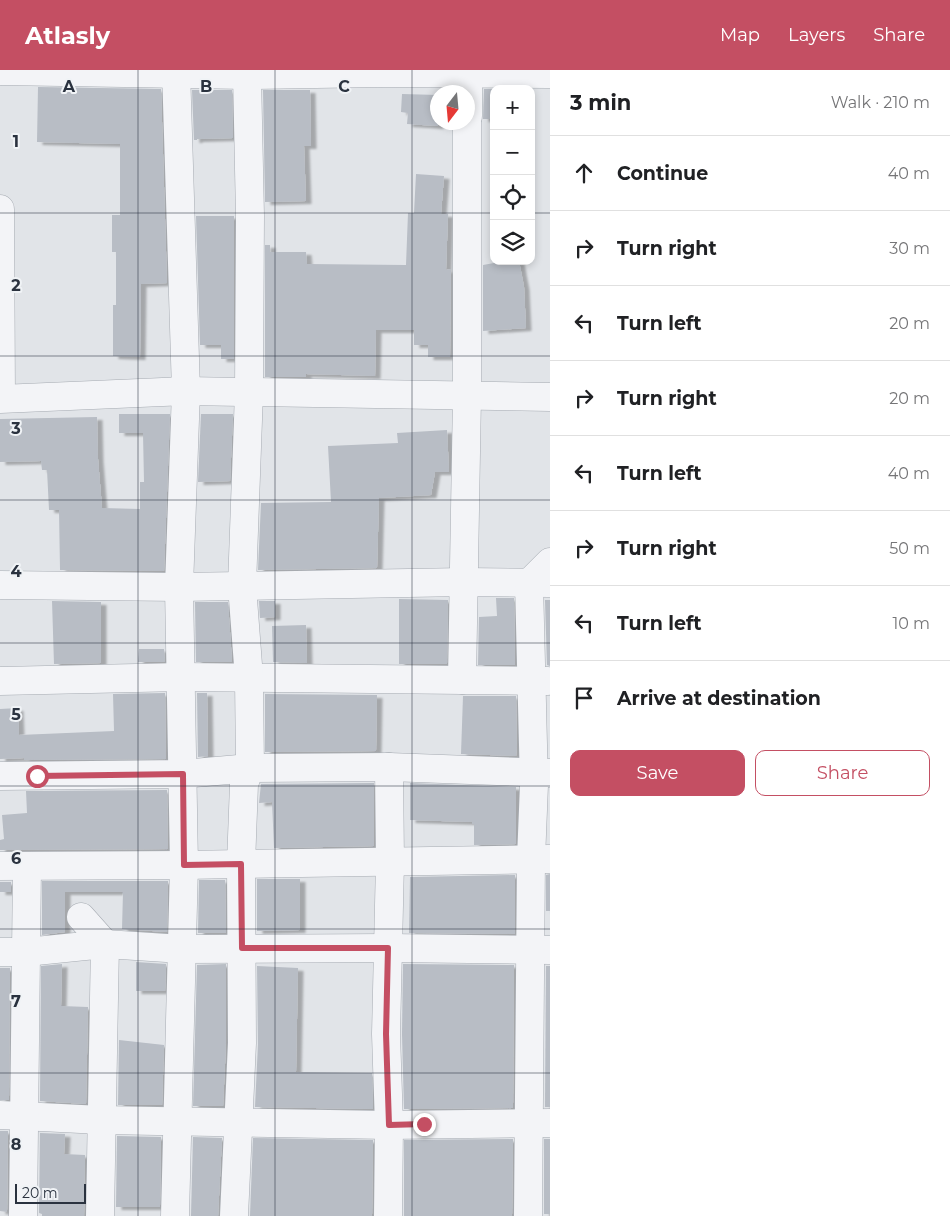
<!DOCTYPE html>
<html lang="en">
<head>
<meta charset="utf-8">
<style>
	:root { --surface:#fff; --page:#f2f2f2; --text:#202124; --muted:#757577; --line:#e0e0e0; --accent:#c44f63 }
	body { margin:0; font-family:Montserrat,sans-serif; background:var(--page); color:var(--text) }
	.controls { position:absolute; right:15px; top:15px; display:grid; overflow:hidden; border-radius:10px; box-shadow:0 2px 8px #0003 }
	.controls button { width:45px; height:45px; display:grid; place-items:center; padding:0; border:0; border-bottom:1px solid var(--line); background:var(--surface); color:var(--text); font:25px sans-serif }
	.compass { position:absolute; left:430px; top:15px; width:45px; height:45px; border-radius:50%; background:var(--surface); box-shadow:0 2px 8px #0003; rotate:196deg }
	.scale { position:absolute; left:15px; bottom:12px; width:71px; box-sizing:border-box; padding-left:5px; border:2px solid #2a323f; border-top:0; font-size:14px; line-height:18px; white-space:nowrap; color:#2a323f; -webkit-text-stroke:4px #f0f3f6; paint-order:stroke }
	.stop { position:absolute; width:15px; height:15px; margin:-11px; border:4px solid #c44f63; border-radius:50%; background:#fff }
	.stop.end { background:#c44f63; border-color:#fff; box-shadow:0 1px 5px #0008 }
	.list { margin:0; padding:0; list-style:none }
	h2 { display:flex; justify-content:space-between; align-items:center; height:65px; margin:0; padding:0 20px; font-size:21px }
	h2 small { font-size:16px; font-weight:400; color:var(--muted) }
	.list li { display:grid; grid-template-columns:32px 1fr auto; gap:15px; align-items:center; box-sizing:border-box; height:75px; padding:0 20px; border-top:1px solid var(--line) }
	.list b { display:block; font-size:19px; white-space:nowrap }
	.list em { font-size:16px; font-style:normal; color:var(--muted) }
	.actions { display:flex; gap:10px; padding:15px 20px }
	.actions a { flex:1; padding:11px 0; border:1px solid var(--accent); border-radius:10px; text-align:center; font-size:18px; color:var(--accent) }
	.actions .main { background:var(--accent); color:#fff }
	.icon { flex:none; width:28px; height:28px; fill:none; stroke:currentColor; stroke-width:2; stroke-linecap:round; stroke-linejoin:round }
	.map { position:relative; flex:none; width:550px; height:1146px; overflow:hidden }
	header { display:flex; align-items:center; gap:30px; box-sizing:border-box; height:70px; padding:0 25px; background:var(--accent); color:#fff }
	header strong { font-size:24px }
	nav { display:flex; gap:28px; margin-inline-start:auto; font-size:18px }
	main { display:flex }
	aside { flex:1; background:var(--surface) }
	.map>svg:first-child { display:block }
	.building { fill:#b8bdc5; filter:url(#shadow) }
	.lines { fill:none; stroke-linecap:round; stroke-linejoin:round }
	.street-casing { stroke:#a6abb2; stroke-width:29 }
	.street { stroke:#f3f4f7; stroke-width:28 }
	.route { stroke:#c44f63; stroke-width:6 }
	.grid { fill:none; stroke:#2a323f; stroke-width:1; stroke-opacity:0.55 }
	.grid-label { font-size:16px; text-anchor:middle; font-weight:bold; fill:#2a323f; stroke:#f0f3f6; stroke-width:4; stroke-linejoin:round; paint-order:stroke }
</style>
</head>
<body>
<header>
<strong>Atlasly</strong>
<nav><a>Map</a><a>Layers</a><a>Share</a></nav>
</header>
<main>
<div class="map">
<svg width="550" height="1146" viewBox="0 0 550 1146">
	<defs>
		<filter id="shadow"><feDropShadow dx="5.5" dy="3" stdDeviation="1" flood-color="#0004"/></filter>
	</defs>
	<rect width="100%" height="100%" fill="#e1e4e8"/>
	<g class="building">
		<path d="M38 17 161 19 167 213 141 214 140 287 113 286V235H116V182H112V145H120V74L37 72Z"/>
		<path d="M484 19H494V49H483Z"/>
		<path d="M192 20H232L233 68 197 69V70H194Z"/>
		<path d="M263 20H310L311 76H304L306 131 265 132Z"/>
		<path d="M402 24 438 25V56L407 54 408 43 401 42Z"/>
		<path d="M416 104 444 106 441 144H448L446 200 451 199 450 287H428V275H414V260H376L375 306 306 304V307H265V175H270V182H306L307 194 406 195 408 143H414Z"/>
		<path d="M196 146H234V289H221V275H200Z"/>
		<path d="M505 191H519L524 217 526 258 483 261V195Z"/>
		<path d="M119 344H170L164 501 60 500 59 440H49L47 400H42L41 391 0 392V349L97 347 98 389 102 438 140 439V412H144L143 363H119Z"/>
		<path d="M201 344H233L230 411 198 412Z"/>
		<path d="M447 360 449 402H435L431 425 379 428 377 498 258 500 261 433 331 432 328 376 398 373 397 363Z"/>
		<path d="M496 528H514L515 595H478L479 547 497 546Z"/>
		<path d="M399 529 448 530 447 594H399Z"/>
		<path d="M545 530H550V596L547 595Z"/>
		<path d="M52 531 101 532V593L54 594Z"/>
		<path d="M259 531H275V547L260 548Z"/>
		<path d="M195 532H228L232 592H196Z"/>
		<path d="M306 555 307 593 273 592 272 556Z"/>
		<path d="M139 579H164L165 592H138Z"/>
		<path d="M165 623 166 689 24 690V688L0 689V639L18 638 19 665 114 661 113 624Z"/>
		<path d="M197 623H207L208 686 198 687Z"/>
		<path d="M265 624 377 625 376 681 265 682Z"/>
		<path d="M463 626H516L517 678 516 686 461 684Z"/>
		<path d="M374 713V776L274 778 272 732 259 733 261 714Z"/>
		<path d="M410 713 516 717V774L474 775V754H472V752L410 750Z"/>
		<path d="M167 720 168 779 0 780V770L4 769 2 745 27 743 26 721Z"/>
		<path d="M550 804V841H546V805Z"/>
		<path d="M515 805V864L409 863 410 807Z"/>
		<path d="M257 809H300V860L257 861Z"/>
		<path d="M199 810H225L226 863H198Z"/>
		<path d="M42 811H168L167 862 122 859 123 822H65V862L42 865Z"/>
		<rect x="0" y="812" width="11" height="10"/>
		<path d="M136 892 166 894 165 921H136Z"/>
		<path d="M62 894 61 936 88 937 86 1034 40 1031 41 896Z"/>
		<path d="M226 894V973L223 1036H193L197 895Z"/>
		<path d="M403 894 514 895 513 1038 404 1039 402 964Z"/>
		<path d="M257 896 298 898 296 1002 372 1003 373 1039 255 1037 258 974Z"/>
		<path d="M546 896H550V1037H545Z"/>
		<path d="M0 898H10L9 1030H0Z"/>
		<path d="M119 970 164 975 162 1035H118Z"/>
		<path d="M0 1061H8L7 1142 0 1141Z"/>
		<path d="M40 1063 65 1064 64 1084 85 1085 84 1146H42V1144L39 1143Z"/>
		<path d="M117 1066 161 1067 160 1137H116Z"/>
		<path d="M193 1067 222 1068 218 1146H191Z"/>
		<path d="M253 1068 373 1070 372 1146H250Z"/>
		<path d="M513 1069 512 1146H404V1070Z"/>
		<rect x="544" y="1069" width="6" height="75"/>
	</g>
	<g class="lines">
		<g class="street-casing">
			<g id="street">
				<path d="M0 1 247 5 377 3 550 4"/>
				<path d="M468 46V3"/>
				<path d="M0 139 1 328"/>
				<path d="M0 329 186 321 550 327"/>
				<path d="M0 515 179 517 464 512 549 513"/>
				<path d="M462 610 467 326V52"/>
				<path d="M0 611 182 607 548 611"/>
				<path d="M0 706 183 704 250 698 389 697 550 703"/>
				<path d="M0 796 184 795 549 789"/>
				<path d="M81 847 105 874 100 1146"/>
				<path d="M0 882H26L105 874 182 879 388 878 550 880"/>
				<path d="M0 1045 101 1050 389 1055 550 1053"/>
				<path d="M23 1146 27 796"/>
				<path d="M175 1146 184 795 179 517 186 321 176 0"/>
				<path d="M234 1146 242 973 241 794 244 714 250 698 249 608 242 516 249 322 250 146 247 5"/>
				<path d="M388 1146 389 1055 386 964 390 792 389 697"/>
				<path d="M528 1146 531 789 534 715 529 513 550 492"/>
			</g>
		</g>
		<use href="#street" class="street"/>
	</g>
	<g class="lines">
		<path class="route" d="M37 706 183 704 184 795 241 794 242 878H388L386 964 389 1055 424 1054"/>
	</g>
	<path class="grid" d="M138 0V1146M275 0V1146M412 0V1146M0 143H494M531 143H550M0 286H550M0 430H550M0 573H550M0 716H550M0 859H550M0 1003H550"/>
	<g class="grid-label">
		<text x="69" y="22">A</text>
		<text x="206" y="22">B</text>
		<text x="344" y="22">C</text>
		<text x="16" y="77">1</text>
		<text x="16" y="221">2</text>
		<text x="16" y="364">3</text>
		<text x="16" y="507">4</text>
		<text x="16" y="650">5</text>
		<text x="16" y="794">6</text>
		<text x="16" y="937">7</text>
		<text x="16" y="1080">8</text>
	</g>
</svg>
<div class="controls">
<button>+</button>
<button>−</button>
<button><svg class="icon" aria-label="locate" viewBox="0 0 24 24"><circle cx="12" cy="12" r="6"/><path d="M12 2v4M12 18v4M2 12h4M18 12h4"/></svg></button>
<button><svg class="icon" aria-label="layers" viewBox="0 0 24 24"><path d="M12 4l9 5-9 5-9-5zM3 14l9 5 9-5"/></svg></button>
</div>
<svg class="compass" viewBox="-18 -18 36 36"><path d="M0-13l5 13h-10z" fill="#e53935"/><path d="M0 13l5-13h-10z" fill="#757577"/></svg>
<div class="scale">20 m</div>
<div class="stop" style="left:37px;top:706px"></div>
<div class="stop end" style="left:424px;top:1054px"></div>
</div>
<aside>
<h2>3 min<small>Walk · 210 m</small></h2>
<ul class="list">
<li><svg class="icon" aria-label="ahead" viewBox="0 0 24 24"><path d="M12 20V5M6 11l6-6 6 6"/></svg><div><b>Continue</b></div><em>40 m</em></li>
<li><svg class="icon" aria-label="right" viewBox="0 0 24 24"><path d="M7 20v-9h11M14 6l5 5-5 5"/></svg><div><b>Turn right</b></div><em>30 m</em></li>
<li><svg class="icon" aria-label="left" viewBox="0 0 24 24"><path d="M17 20v-9H6M10 6l-5 5 5 5"/></svg><div><b>Turn left</b></div><em>20 m</em></li>
<li><svg class="icon" aria-label="right" viewBox="0 0 24 24"><path d="M7 20v-9h11M14 6l5 5-5 5"/></svg><div><b>Turn right</b></div><em>20 m</em></li>
<li><svg class="icon" aria-label="left" viewBox="0 0 24 24"><path d="M17 20v-9H6M10 6l-5 5 5 5"/></svg><div><b>Turn left</b></div><em>40 m</em></li>
<li><svg class="icon" aria-label="right" viewBox="0 0 24 24"><path d="M7 20v-9h11M14 6l5 5-5 5"/></svg><div><b>Turn right</b></div><em>50 m</em></li>
<li><svg class="icon" aria-label="left" viewBox="0 0 24 24"><path d="M17 20v-9H6M10 6l-5 5 5 5"/></svg><div><b>Turn left</b></div><em>10 m</em></li>
<li><svg class="icon" aria-label="arrive" viewBox="0 0 24 24"><path d="M6 21V4h12l-3 4 3 4H6"/></svg><div><b>Arrive at destination</b></div></li>
</ul>
<div class="actions"><a class="main">Save</a><a>Share</a></div>
</aside>
</main>
</body>
</html>
